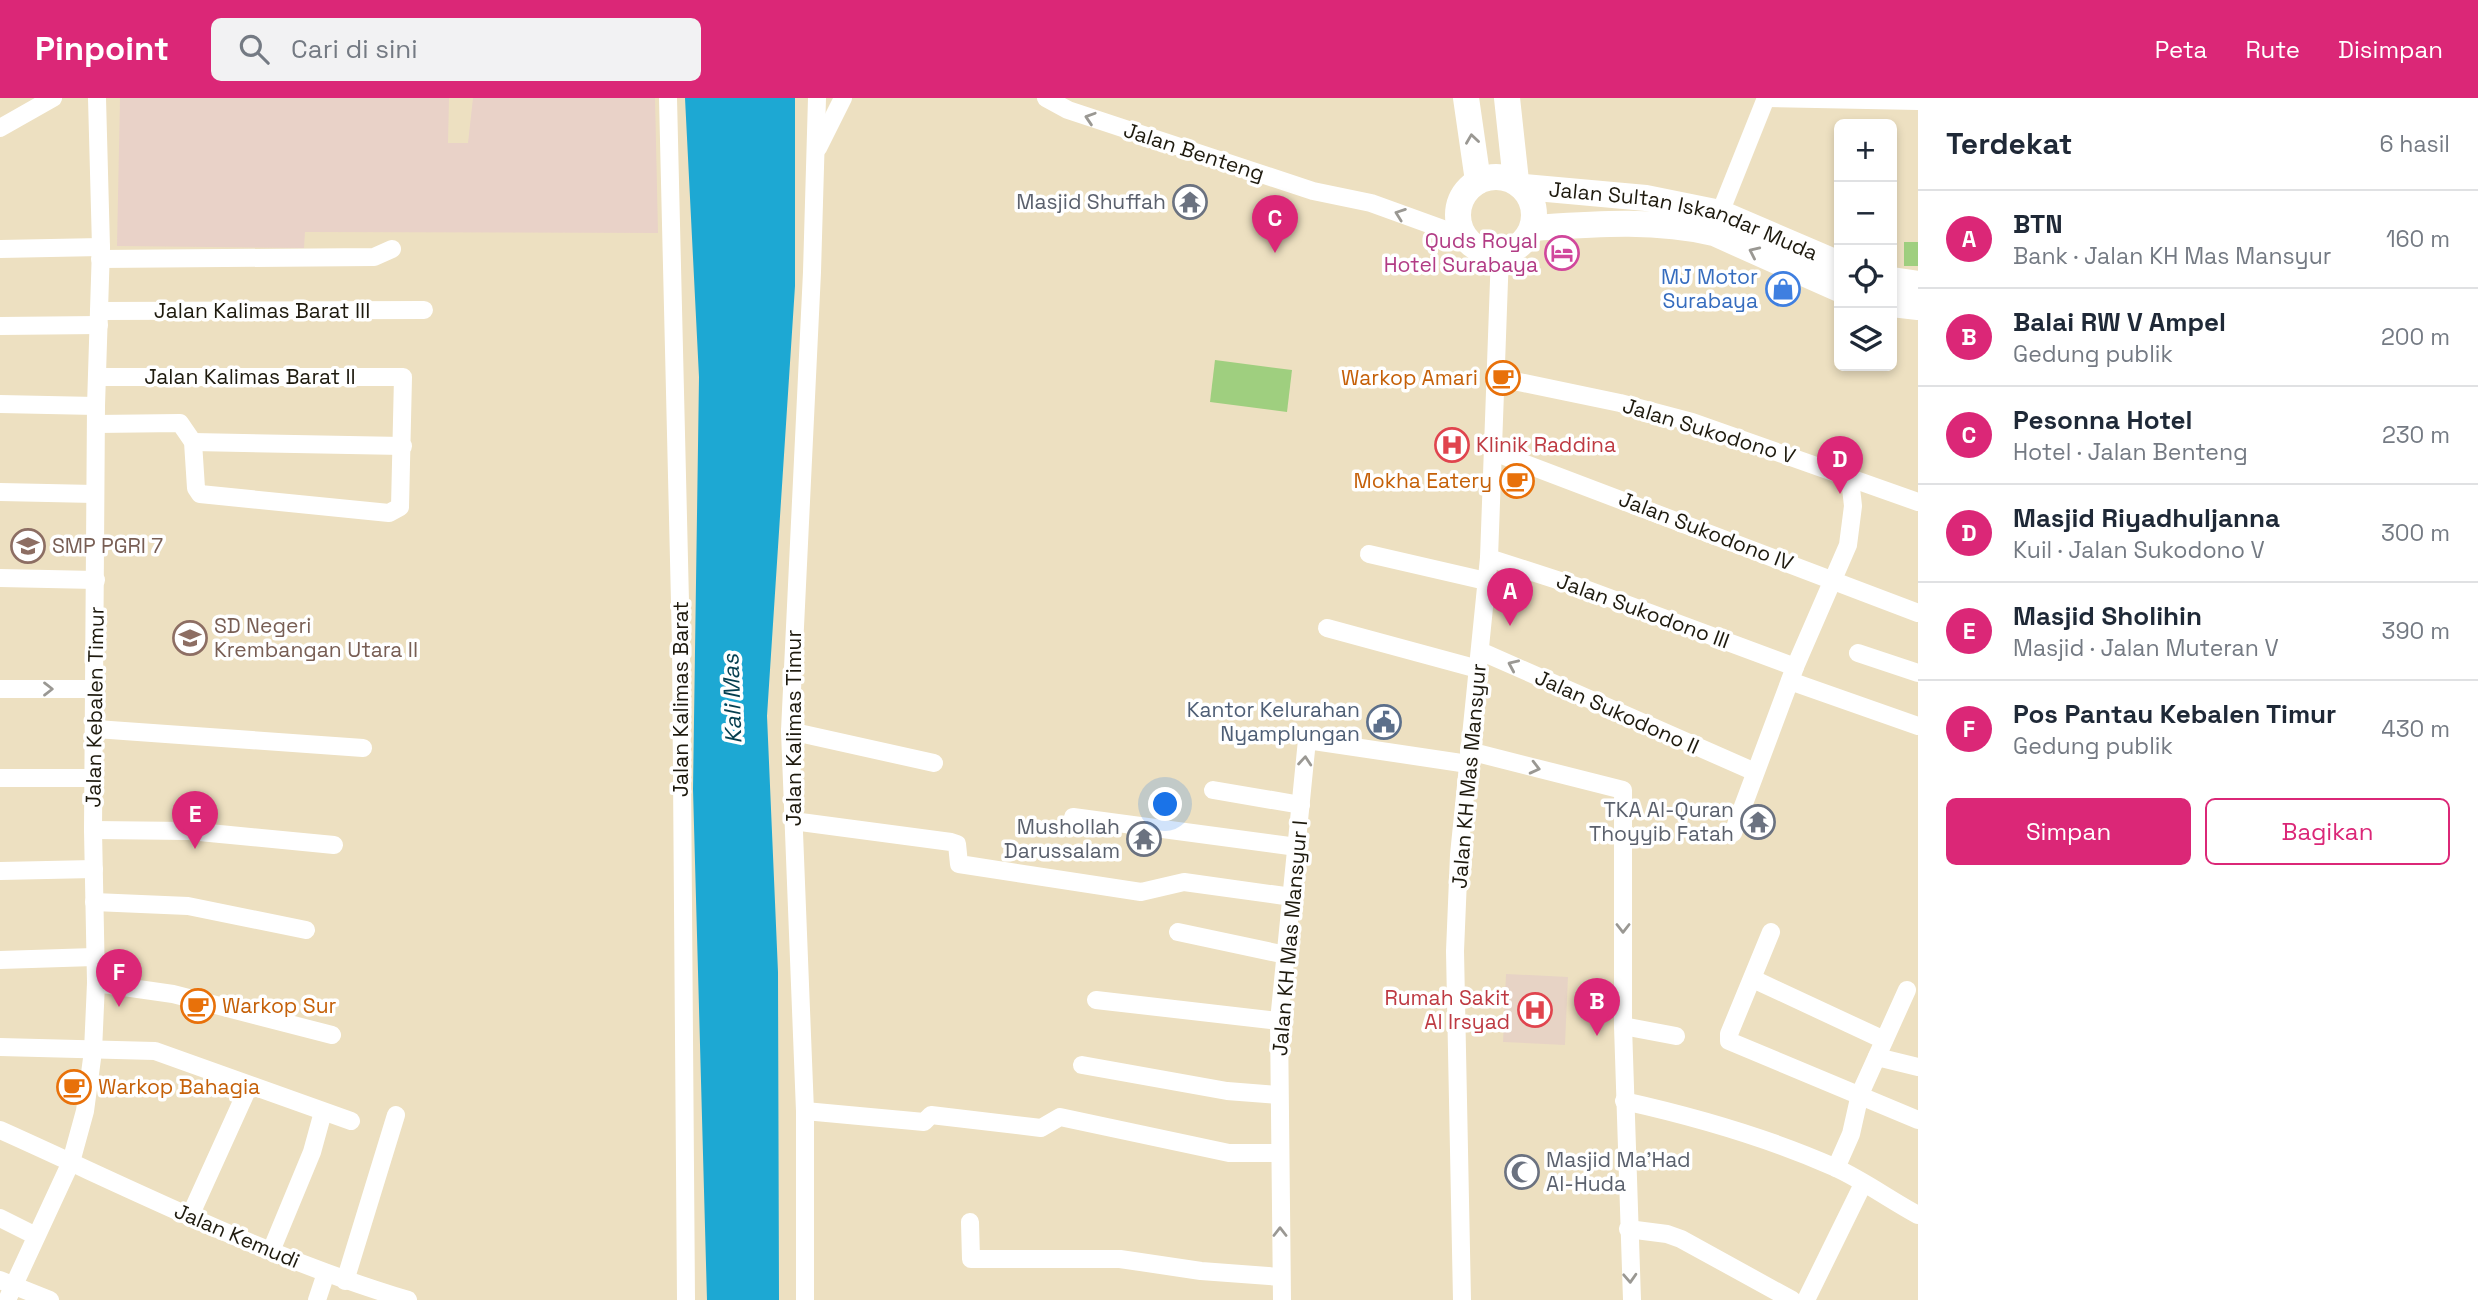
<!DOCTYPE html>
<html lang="id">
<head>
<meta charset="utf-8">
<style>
	:root { --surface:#fff; --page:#f2f2f3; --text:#1f2937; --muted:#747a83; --line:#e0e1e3; --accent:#db2777 }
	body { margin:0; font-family:"Space Grotesk",sans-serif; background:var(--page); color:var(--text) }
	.controls { position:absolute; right:21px; top:21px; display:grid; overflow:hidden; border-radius:10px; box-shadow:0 4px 10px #0003 }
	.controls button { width:63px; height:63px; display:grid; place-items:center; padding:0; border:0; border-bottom:2px solid var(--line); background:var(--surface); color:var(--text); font:35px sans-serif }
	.you { position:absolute; left:1166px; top:707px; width:24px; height:24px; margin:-18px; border:5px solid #fff; border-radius:50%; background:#1a73e8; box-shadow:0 0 0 10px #1a73e833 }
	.badge { display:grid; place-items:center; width:46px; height:46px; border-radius:50%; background:var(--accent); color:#fff; font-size:23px; font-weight:700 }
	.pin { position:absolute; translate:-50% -58px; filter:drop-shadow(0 2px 4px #0008) }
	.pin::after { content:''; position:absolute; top:37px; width:24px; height:21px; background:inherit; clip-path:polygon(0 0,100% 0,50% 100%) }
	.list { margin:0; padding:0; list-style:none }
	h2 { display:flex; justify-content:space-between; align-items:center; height:91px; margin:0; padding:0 28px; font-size:30px }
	h2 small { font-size:23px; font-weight:400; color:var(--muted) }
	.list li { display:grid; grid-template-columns:46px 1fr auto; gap:21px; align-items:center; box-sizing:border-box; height:98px; padding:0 28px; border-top:2px solid var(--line) }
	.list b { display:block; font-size:26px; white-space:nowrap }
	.list p { margin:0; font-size:23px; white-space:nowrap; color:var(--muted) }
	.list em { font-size:23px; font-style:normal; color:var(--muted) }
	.actions { display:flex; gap:14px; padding:21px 28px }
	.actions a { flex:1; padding:16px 0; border:2px solid var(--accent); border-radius:10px; text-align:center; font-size:24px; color:var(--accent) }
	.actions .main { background:var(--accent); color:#fff }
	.icon { flex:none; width:38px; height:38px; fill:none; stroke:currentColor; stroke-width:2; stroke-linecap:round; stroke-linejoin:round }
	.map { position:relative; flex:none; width:1918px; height:1202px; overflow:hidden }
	header { display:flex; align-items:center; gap:42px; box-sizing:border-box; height:98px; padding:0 35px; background:var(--accent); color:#fff }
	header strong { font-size:33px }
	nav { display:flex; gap:38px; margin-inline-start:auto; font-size:24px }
	.search { width:490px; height:63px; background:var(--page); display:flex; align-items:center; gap:18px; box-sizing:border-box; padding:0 24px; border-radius:10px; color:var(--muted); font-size:26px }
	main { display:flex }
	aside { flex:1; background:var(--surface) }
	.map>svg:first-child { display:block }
	.industrial { fill:#e9d2c8 }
	.medical { fill:#e7d3c5 }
	.green { fill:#9fcf7f }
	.water { fill:#1da8d3 }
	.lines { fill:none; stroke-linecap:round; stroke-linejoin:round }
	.minor { stroke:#fff; stroke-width:18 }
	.highway { stroke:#fff; stroke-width:26 }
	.oneway { stroke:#9a9893 }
	.labels { text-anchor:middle; stroke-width:7; stroke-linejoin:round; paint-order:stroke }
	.street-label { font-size:21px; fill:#1e1a0e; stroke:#fff }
	.worship-label { font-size:21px; fill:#5b616d; stroke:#fff; text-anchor:end }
	.hotel-label { font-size:21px; fill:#b23c85; stroke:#fff; text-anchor:end }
	.shop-label { font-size:21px; fill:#366cbe; stroke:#fff; text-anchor:end }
	.food-label { font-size:21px; fill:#c56008; stroke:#fff; text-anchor:end }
	.health-label { font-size:21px; fill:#be3a42; stroke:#fff; text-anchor:start }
	.education-label { font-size:21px; fill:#785e54; stroke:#fff; text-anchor:start }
	.service-label { font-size:21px; fill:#4e5e75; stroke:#fff; text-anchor:end }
	.water-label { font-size:23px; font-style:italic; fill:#043e4f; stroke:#fff }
</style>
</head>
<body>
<header>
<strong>Pinpoint</strong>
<div class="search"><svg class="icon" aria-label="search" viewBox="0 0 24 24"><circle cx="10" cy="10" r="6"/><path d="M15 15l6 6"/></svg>Cari di sini</div>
<nav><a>Peta</a><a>Rute</a><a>Disimpan</a></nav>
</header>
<main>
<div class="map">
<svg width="1918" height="1202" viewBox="0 0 1918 1202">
	<rect width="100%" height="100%" fill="#ede0c1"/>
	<path class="industrial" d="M120 0H449L448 45H468L473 0H655L658 135 305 134 304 150 117 148Z"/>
	<path class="medical" d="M1506 876 1568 879 1565 947 1503 944Z"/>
	<g class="green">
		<rect x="1904" y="144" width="14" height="24"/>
		<path d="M1215 262 1292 272 1287 314 1210 304Z"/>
	</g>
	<path class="water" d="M685 0H795V188L767 618 778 874 779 1202H707L693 691 699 279Z"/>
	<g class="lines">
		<g class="minor">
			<path d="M668 0 681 546 686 1202"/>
			<path d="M1046 0 1068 12 1313 93 1371 105 1465 139"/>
			<path d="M1766 0 1918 3"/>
			<path d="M0 30 53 0"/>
			<path d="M818 50 843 0"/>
			<path d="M1720 115 1766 0"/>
			<path d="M0 151 101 149"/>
			<path d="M100 161 374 159 392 151"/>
			<path d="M99 213 424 212"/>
			<path d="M0 228 99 227"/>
			<path d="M1495 279 1620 305 1692 324 1918 404"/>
			<path d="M0 306 96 308"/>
			<path d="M96 326 180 325 193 344 196 390 200 396 389 415 400 409 403 279H97"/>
			<path d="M193 344 403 348"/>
			<path d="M1494 354 1918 515"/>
			<path d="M0 394 95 396"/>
			<path d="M1369 456 1486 483"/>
			<path d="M1489 460 1585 491 1795 569"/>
			<path d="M0 480 96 482"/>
			<path d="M1327 530 1478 571"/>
			<path d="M1480 553 1755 674"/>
			<path d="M1858 555 1918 575"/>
			<path d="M1790 583 1918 628"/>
			<path d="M0 591H96"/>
			<path d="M96 631 363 650"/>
			<path d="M790 633 934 665"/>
			<path d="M1469 653 1623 692V928L1632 1202"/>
			<path d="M0 680H94"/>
			<path d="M1213 692 1301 707"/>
			<path d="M1073 719 1297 749"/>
			<path d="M793 723 951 744 957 746 959 766 1141 794 1184 784 1292 799"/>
			<path d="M93 732 189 733 334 747"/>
			<path d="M1733 735 1795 569 1848 447 1853 408 1850 381"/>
			<path d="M0 773 94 771"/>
			<path d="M94 804 188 808 306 832"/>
			<path d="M1178 834 1286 857"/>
			<path d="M1771 834 1729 936V943L1918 1022"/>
			<path d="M0 862 94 859"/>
			<path d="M1753 881 1884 942"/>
			<path d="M96 885 173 896 332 937"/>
			<path d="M1096 902 1279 923"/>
			<path d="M1623 928 1676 938"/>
			<path d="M0 949 155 953 351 1023"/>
			<path d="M1877 959 1918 969"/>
			<path d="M1082 967 1227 993 1278 997"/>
			<path d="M1624 1003C1696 1019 1766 1039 1834 1069 1863 1082 1890 1102 1918 1117"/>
			<path d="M805 1013 924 1024 931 1017 1041 1030 1060 1019 1229 1055H1280"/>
			<path d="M0 1032C134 1092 267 1160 408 1202"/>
			<path d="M1836 1070 1851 1036 1860 996 1907 892"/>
			<path d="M190 1118 249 988"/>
			<path d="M0 1120 36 1138"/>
			<path d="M970 1124 971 1161H1120L1201 1173 1281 1179"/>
			<path d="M1628 1131 1667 1136 1681 1141 1792 1202"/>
			<path d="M271 1153 312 1054 323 1014"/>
			<path d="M0 1182 50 1202"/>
			<path d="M345 1183 396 1017"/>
			<path d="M7 1202 71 1064 85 1013 93 953 96 885 93 732 96 308 101 149 97 0"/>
			<path d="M317 1202 326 1175"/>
			<path d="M805 1202V1013L790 633 812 174 817 0"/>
			<path d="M1282 1202 1279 923 1307 642 1468 666"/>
			<path d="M1462 1202 1455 853 1459 757 1489 460 1500 155"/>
			<path d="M1806 1202 1863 1086"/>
		</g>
		<g class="highway">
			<path d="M1466 0 1478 83"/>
			<path d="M1507 0 1516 83"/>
			<circle cx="1496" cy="117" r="38"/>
			<path id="s1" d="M1524 89 1646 100 1720 115 1839 166"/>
			<path d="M1533 130C1594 126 1654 121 1714 135L1839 191"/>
			<path d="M1892 182 1918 186"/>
			<path d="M1892 206 1918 209"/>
		</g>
	</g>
	<defs><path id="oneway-chevron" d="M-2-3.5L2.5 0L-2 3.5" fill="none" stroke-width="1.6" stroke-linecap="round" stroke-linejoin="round" transform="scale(1.75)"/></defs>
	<g class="oneway">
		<use href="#oneway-chevron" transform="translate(1090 20) rotate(-162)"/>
		<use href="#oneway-chevron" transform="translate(1472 41) rotate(-98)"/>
		<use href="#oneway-chevron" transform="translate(1400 116) rotate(-160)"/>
		<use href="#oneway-chevron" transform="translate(1754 154) rotate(-155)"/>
		<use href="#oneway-chevron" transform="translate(1513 567) rotate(-156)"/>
		<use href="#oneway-chevron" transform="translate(48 591)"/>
		<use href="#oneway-chevron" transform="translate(1305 663) rotate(-85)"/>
		<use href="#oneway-chevron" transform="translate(1535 670) rotate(14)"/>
		<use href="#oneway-chevron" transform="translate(1623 830) rotate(90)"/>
		<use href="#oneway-chevron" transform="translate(1280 1134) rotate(-90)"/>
		<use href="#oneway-chevron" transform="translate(1630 1180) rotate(87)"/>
	</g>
	<defs>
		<g id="temple-ring" transform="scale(1.75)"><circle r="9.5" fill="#fff" stroke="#6b7280" stroke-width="1.5"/><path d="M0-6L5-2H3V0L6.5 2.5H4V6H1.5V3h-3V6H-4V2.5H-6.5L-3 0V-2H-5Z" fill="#6b7280"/></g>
		<g id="hotel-ring" transform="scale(1.75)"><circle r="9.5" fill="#fff" stroke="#d1479c" stroke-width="1.5"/><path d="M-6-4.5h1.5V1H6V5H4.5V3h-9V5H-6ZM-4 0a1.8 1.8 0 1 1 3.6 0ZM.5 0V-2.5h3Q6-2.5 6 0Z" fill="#d1479c"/></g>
		<g id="shop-ring" transform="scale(1.75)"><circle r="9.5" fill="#fff" stroke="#3f7fe0" stroke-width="1.5"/><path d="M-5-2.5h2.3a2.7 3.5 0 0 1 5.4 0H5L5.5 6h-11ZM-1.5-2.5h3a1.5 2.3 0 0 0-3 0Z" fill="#3f7fe0"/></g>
		<g id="cafe-ring" transform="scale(1.75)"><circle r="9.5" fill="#fff" stroke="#e8710a" stroke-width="1.5"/><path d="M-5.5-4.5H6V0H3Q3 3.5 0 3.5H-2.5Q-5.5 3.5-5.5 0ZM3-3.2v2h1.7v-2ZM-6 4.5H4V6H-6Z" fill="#e8710a"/></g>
		<g id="hospital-ring" transform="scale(1.75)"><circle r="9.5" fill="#fff" stroke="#e0444e" stroke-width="1.5"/><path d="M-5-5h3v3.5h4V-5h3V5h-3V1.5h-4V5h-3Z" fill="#e0444e"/></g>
		<g id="school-ring" transform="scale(1.75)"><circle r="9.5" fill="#fff" stroke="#8d6e63" stroke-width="1.5"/><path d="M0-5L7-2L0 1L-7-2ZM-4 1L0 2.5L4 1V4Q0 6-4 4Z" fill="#8d6e63"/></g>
		<g id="civic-ring" transform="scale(1.75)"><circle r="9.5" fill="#fff" stroke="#5c6f8a" stroke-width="1.5"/><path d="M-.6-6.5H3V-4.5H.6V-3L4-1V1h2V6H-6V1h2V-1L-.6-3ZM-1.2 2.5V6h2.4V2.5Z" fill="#5c6f8a"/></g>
		<g id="mosque-ring" transform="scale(1.75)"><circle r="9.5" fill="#fff" stroke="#6b7280" stroke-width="1.5"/><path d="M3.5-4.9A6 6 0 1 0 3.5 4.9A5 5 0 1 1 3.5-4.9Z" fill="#6b7280"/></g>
	</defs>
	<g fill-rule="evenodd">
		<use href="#temple-ring" x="1190" y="104"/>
		<use href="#hotel-ring" x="1562" y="155"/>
		<use href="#shop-ring" x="1783" y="191"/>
		<use href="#cafe-ring" x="1503" y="280"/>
		<use href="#hospital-ring" x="1452" y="347"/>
		<use href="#cafe-ring" x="1517" y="383"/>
		<use href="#school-ring" x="28" y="448"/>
		<use href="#school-ring" x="190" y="540"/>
		<use href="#civic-ring" x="1384" y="624"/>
		<use href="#temple-ring" x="1758" y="724"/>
		<use href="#temple-ring" x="1144" y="741"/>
		<use href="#cafe-ring" x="198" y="908"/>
		<use href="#hospital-ring" x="1535" y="912"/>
		<use href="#cafe-ring" x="74" y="989"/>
		<use href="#mosque-ring" x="1522" y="1074"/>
	</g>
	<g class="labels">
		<g class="street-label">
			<text transform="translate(1194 54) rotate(18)" y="7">Jalan Benteng</text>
			<text dy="7" stroke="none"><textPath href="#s1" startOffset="164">Jalan Sultan Iskandar Muda</textPath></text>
			<text x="262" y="220">Jalan Kalimas Barat III</text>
			<text x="250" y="286">Jalan Kalimas Barat II</text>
			<text transform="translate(1709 333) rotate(17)" y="7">Jalan Sukodono V</text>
			<text transform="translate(1706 433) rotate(21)" y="7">Jalan Sukodono IV</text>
			<text transform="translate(1643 513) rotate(20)" y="7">Jalan Sukodono III</text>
			<text transform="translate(681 601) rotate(-90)" y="7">Jalan Kalimas Barat</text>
			<text transform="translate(95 609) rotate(-89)" y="7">Jalan Kebalen Timur</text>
			<text transform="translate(1617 614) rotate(24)" y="7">Jalan Sukodono II</text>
			<text transform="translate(794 630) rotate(-90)" y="7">Jalan Kalimas Timur</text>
			<text transform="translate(1469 678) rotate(-85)" y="7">Jalan KH Mas Mansyur</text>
			<text transform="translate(1290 840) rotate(-85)" y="7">Jalan KH Mas Mansyur I</text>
			<text transform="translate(237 1138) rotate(23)" y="7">Jalan Kemudi</text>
		</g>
		<g class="worship-label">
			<text x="1166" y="111">Masjid Shuffah</text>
			<text x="1734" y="719">TKA Al-Quran<tspan x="1734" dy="24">Thoyyib Fatah</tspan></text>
			<text x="1120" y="736">Mushollah<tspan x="1120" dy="24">Darussalam</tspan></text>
			<text x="1546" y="1069" text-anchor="start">Masjid Ma'Had<tspan x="1546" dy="24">Al-Huda</tspan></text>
		</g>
		<g class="hotel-label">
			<text x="1538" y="150">Quds Royal<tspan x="1538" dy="24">Hotel Surabaya</tspan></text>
		</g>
		<g class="shop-label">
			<text x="1758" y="186">MJ Motor<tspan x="1758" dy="24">Surabaya</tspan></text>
		</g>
		<g class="food-label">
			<text x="1478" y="287">Warkop Amari</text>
			<text x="1492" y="390">Mokha Eatery</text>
			<text x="222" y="915" text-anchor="start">Warkop Sur</text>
			<text x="98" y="996" text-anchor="start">Warkop Bahagia</text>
		</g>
		<g class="health-label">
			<text x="1476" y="354">Klinik Raddina</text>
			<text x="1510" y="907" text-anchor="end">Rumah Sakit<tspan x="1510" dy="24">Al Irsyad</tspan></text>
		</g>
		<g class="education-label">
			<text x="52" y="455">SMP PGRI 7</text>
			<text x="214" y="535">SD Negeri<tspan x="214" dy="24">Krembangan Utara II</tspan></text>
		</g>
		<g class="service-label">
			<text x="1360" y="619">Kantor Kelurahan<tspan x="1360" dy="24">Nyamplungan</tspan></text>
		</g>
		<g class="water-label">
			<text transform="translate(732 601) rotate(-92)" y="8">Kali Mas</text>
		</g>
	</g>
</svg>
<div class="controls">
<button>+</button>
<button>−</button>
<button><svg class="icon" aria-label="locate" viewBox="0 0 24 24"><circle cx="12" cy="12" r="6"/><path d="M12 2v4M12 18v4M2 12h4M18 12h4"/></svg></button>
<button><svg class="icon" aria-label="layers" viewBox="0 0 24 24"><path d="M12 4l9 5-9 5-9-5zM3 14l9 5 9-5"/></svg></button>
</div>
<div class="you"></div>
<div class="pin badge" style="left:1510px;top:528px">A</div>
<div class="pin badge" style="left:1597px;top:938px">B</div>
<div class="pin badge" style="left:1275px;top:155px">C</div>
<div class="pin badge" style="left:1840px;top:396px">D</div>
<div class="pin badge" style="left:195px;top:751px">E</div>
<div class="pin badge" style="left:119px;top:909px">F</div>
</div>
<aside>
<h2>Terdekat<small>6 hasil</small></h2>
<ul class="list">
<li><span class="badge">A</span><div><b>BTN</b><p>Bank · Jalan KH Mas Mansyur</p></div><em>160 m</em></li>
<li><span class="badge">B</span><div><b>Balai RW V Ampel</b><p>Gedung publik</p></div><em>200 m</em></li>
<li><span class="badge">C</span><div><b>Pesonna Hotel</b><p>Hotel · Jalan Benteng</p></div><em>230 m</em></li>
<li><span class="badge">D</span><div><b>Masjid Riyadhuljanna</b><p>Kuil · Jalan Sukodono V</p></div><em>300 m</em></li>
<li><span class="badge">E</span><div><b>Masjid Sholihin</b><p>Masjid · Jalan Muteran V</p></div><em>390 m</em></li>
<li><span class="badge">F</span><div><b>Pos Pantau Kebalen Timur</b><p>Gedung publik</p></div><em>430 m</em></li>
</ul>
<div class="actions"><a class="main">Simpan</a><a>Bagikan</a></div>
</aside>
</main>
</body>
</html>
